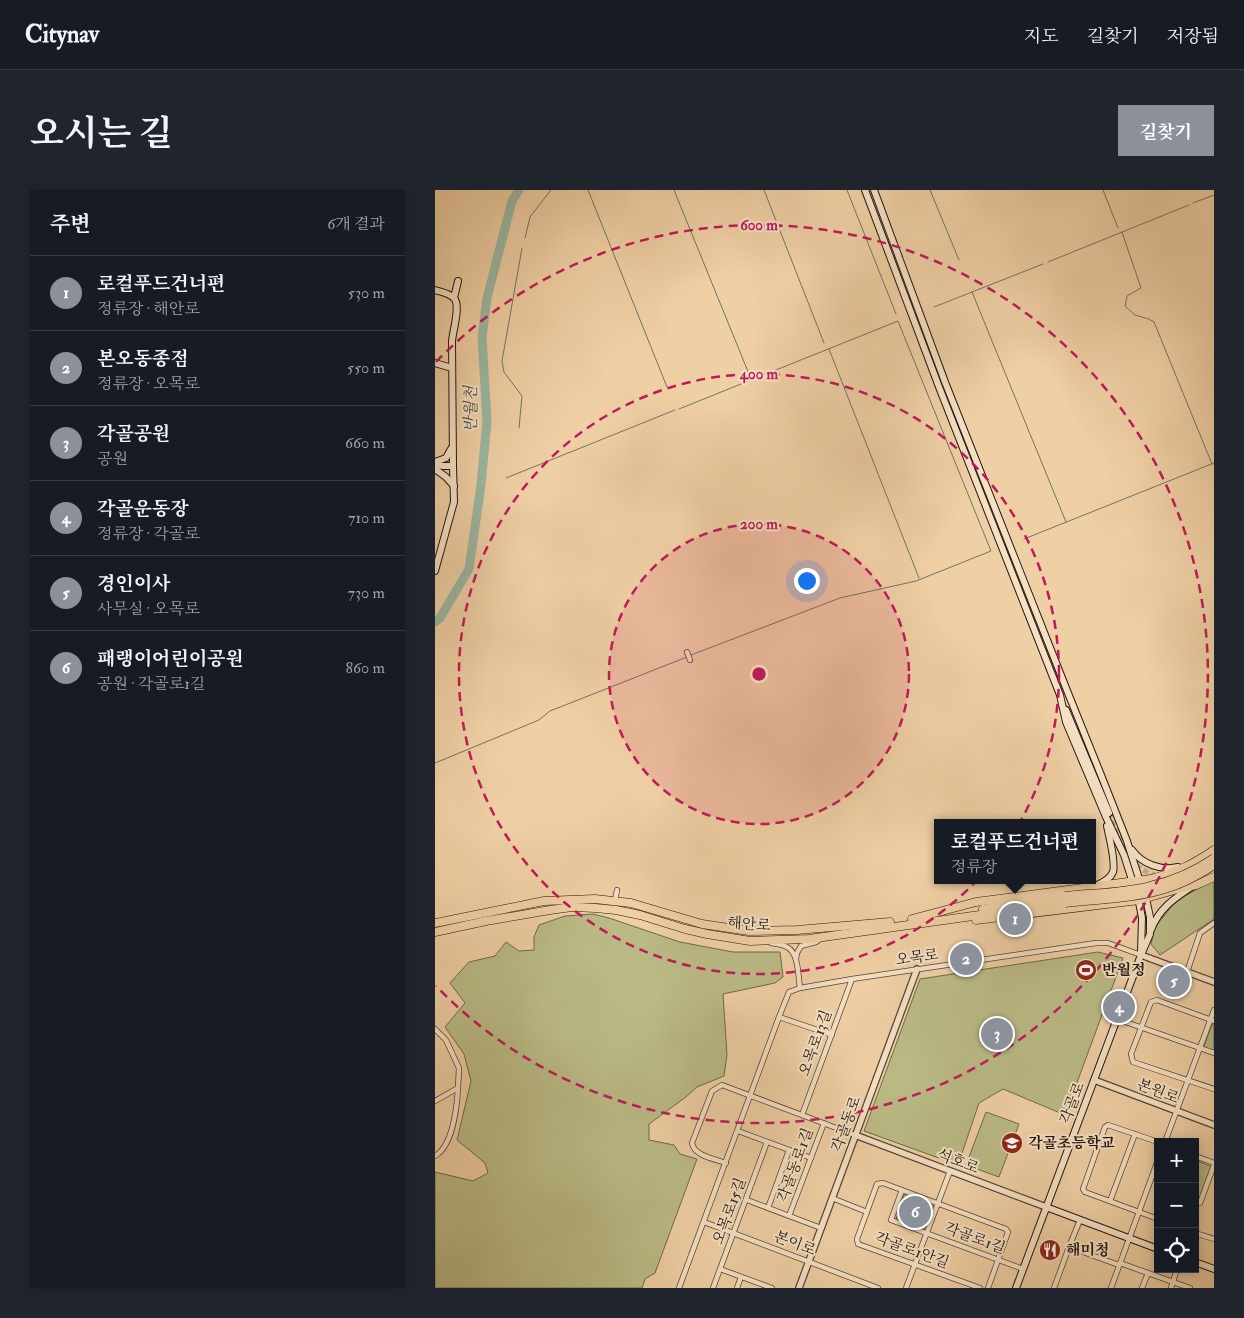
<!DOCTYPE html>
<html lang="ko">
<head>
<meta charset="utf-8">
<style>
	:root { --surface:#171b24; --page:#20242c; --text:#f1f3f6; --muted:#9ea1a6; --line:#363941; --accent:#8c9099 }
	body { margin:0; font-family:"IM FELL Double Pica","Noto Serif KR",serif; background:var(--page); color:var(--text) }
	.controls { position:absolute; right:15px; bottom:15px; display:grid; overflow:hidden; border-radius:0px; box-shadow:0 2px 12px #0003 }
	.controls button { width:45px; height:45px; display:grid; place-items:center; padding:0; border:0; border-bottom:1px solid var(--line); background:var(--surface); color:var(--text); font:25px sans-serif }
	.you { position:absolute; left:371px; top:390px; width:18px; height:18px; margin:-12px; border:4px solid #fff; border-radius:50%; background:#1a73e8; box-shadow:0 0 0 8px #1a73e833 }
	.badge { display:grid; place-items:center; width:32px; height:32px; border-radius:50%; background:var(--accent); color:#fff; font-size:16px; font-weight:700 }
	.pin { position:absolute; translate:-50% -50%; border:2px solid #fff; box-shadow:0 1px 5px #0006 }
	.popup { position:absolute; left:499px; top:629px; width:162px; height:65px; box-sizing:border-box; display:grid; place-content:center; border-radius:0px; background:var(--surface); filter:drop-shadow(0 1px 4px #0005); font-size:16px; white-space:nowrap; color:var(--muted) }
	.popup b { font-size:19px; color:var(--text) }
	.popup::after { content:''; position:absolute; left:50%; top:100%; margin-left:-10px; border:10px solid transparent; border-top-color:var(--surface) }
	.list { margin:0; padding:0; list-style:none }
	h2 { display:flex; justify-content:space-between; align-items:center; height:65px; margin:0; padding:0 20px; font-size:21px }
	h2 small { font-size:16px; font-weight:400; color:var(--muted) }
	.list li { display:grid; grid-template-columns:32px 1fr auto; gap:15px; align-items:center; box-sizing:border-box; height:75px; padding:0 20px; border-top:1px solid var(--line) }
	.list b { display:block; font-size:19px; white-space:nowrap }
	.list p { margin:0; font-size:16px; white-space:nowrap; color:var(--muted) }
	.list em { font-size:16px; font-style:normal; color:var(--muted) }
	.icon { flex:none; width:28px; height:28px; fill:none; stroke:currentColor; stroke-width:2; stroke-linecap:round; stroke-linejoin:round }
	.map { position:relative; flex:none; width:779px; height:1098px; overflow:hidden; border-radius:0px }
	header { display:flex; align-items:center; gap:30px; box-sizing:border-box; height:70px; padding:0 25px; background:var(--surface); border-bottom:1px solid var(--line) }
	header strong { font-size:24px }
	nav { display:flex; gap:28px; margin-inline-start:auto; font-size:18px }
	.intro { display:flex; align-items:center; justify-content:space-between; box-sizing:border-box; height:120px; padding:0 30px }
	h1 { margin:0; font-size:35px }
	.button { padding:12px 22px; border-radius:0px; background:var(--accent); color:#fff; font-size:18px; font-weight:700 }
	main { display:flex; gap:30px; padding:0 30px }
	aside { flex:1; background:var(--surface); border-radius:0px; box-shadow:0 2px 12px #0003 }
	.map>svg:first-child { display:block }
	.green { fill:#baba85; stroke:#6e684a }
	.lines { fill:none; stroke-linecap:round; stroke-linejoin:round }
	.stream { stroke:#6b7768; stroke-width:1 }
	.river { stroke:#9bb7a2; stroke-width:9 }
	.tertiary-tunnel { stroke:#c6aa86; stroke-width:5.5; stroke-dasharray:5.5 3; stroke-linecap:butt }
	.minor-casing { stroke:#554535; stroke-width:6 }
	.tertiary-casing { stroke:#554535; stroke-width:8 }
	.secondary-casing { stroke:#221710; stroke-width:8 }
	.primary-casing { stroke:#221710; stroke-width:9 }
	.minor { stroke:#f5e0c4; stroke-width:4.5 }
	.tertiary { stroke:#f5e0c4; stroke-width:5.5 }
	.secondary { stroke:#f5e0c4; stroke-width:6 }
	.primary { stroke:#efcfa4; stroke-width:8 }
	.primary-bridge-casing { stroke:#221710; stroke-width:9; stroke-linecap:butt }
	.primary-bridge { stroke:#efcfa4; stroke-width:8 }
	.ring { fill:none; stroke:#c2185b; stroke-width:2.5; stroke-dasharray:9 6 }
	.labels { text-anchor:middle; stroke-width:4; stroke-linejoin:round; paint-order:stroke }
	.street-label { font-size:15px; fill:#221710; stroke:#f5e0c4 }
	.poi-label { font-size:15px; font-weight:bold; fill:#221710; stroke:#f5e0c4; text-anchor:start }
	.water-label { font-size:16px; font-style:italic; fill:#4c4f43; stroke:#f5e0c4 }
	.centre { fill:#c2185b; stroke:#f5e0c4; stroke-width:2.5 }
	.ring-label { font-size:15px; text-anchor:middle; font-weight:bold; fill:#c2185b; stroke:#f5e0c4; stroke-width:4; stroke-linejoin:round; paint-order:stroke }
</style>
</head>
<body>
<header>
<strong>Citynav</strong>
<nav><a>지도</a><a>길찾기</a><a>저장됨</a></nav>
</header>
<div class="intro"><h1>오시는 길</h1><a class="button">길찾기</a></div>
<main>
<aside>
<h2>주변<small>6개 결과</small></h2>
<ul class="list">
<li><span class="badge">1</span><div><b>로컬푸드건너편</b><p>정류장 · 해안로</p></div><em>530 m</em></li>
<li><span class="badge">2</span><div><b>본오동종점</b><p>정류장 · 오목로</p></div><em>550 m</em></li>
<li><span class="badge">3</span><div><b>각골공원</b><p>공원</p></div><em>660 m</em></li>
<li><span class="badge">4</span><div><b>각골운동장</b><p>정류장 · 각골로</p></div><em>710 m</em></li>
<li><span class="badge">5</span><div><b>경인이사</b><p>사무실 · 오목로</p></div><em>730 m</em></li>
<li><span class="badge">6</span><div><b>패랭이어린이공원</b><p>공원 · 각골로1길</p></div><em>860 m</em></li>
</ul>
</aside>
<div class="map">
<svg width="779" height="1098" viewBox="0 0 779 1098">
	<rect width="100%" height="100%" fill="#efcfa4"/>
	<filter id="stains"><feTurbulence type="fractalNoise" baseFrequency=".004" numOctaves="4"/><feColorMatrix values="0 0 0 0 .2 0 0 0 0 .09 0 0 0 0 .02 0 0 0 .5 -.17"/></filter>
	<radialGradient id="worn" r=".72"><stop offset=".6" stop-color="#630" stop-opacity="0"/><stop offset="1" stop-color="#630" stop-opacity=".3"/></radialGradient>
	<g class="green">
		<path d="M779 690V729L725 765 716 754 720 737 742 710Z"/>
		<path d="M158 724 174 728 245 752 298 762H345L348 787 340 793 288 804 292 865 289 886 262 897 251 907 214 934V950L239 955 245 964 262 969 220 1083 210 1089 207 1098H0V982L38 991 53 983 50 973 22 950 36 891 29 864 10 837 30 813 15 793 34 772 60 766 71 752 84 761 99 760V747L104 735 130 726Z"/>
		<path d="M663 762 688 768 630 925 568 899 544 913 523 975 429 941 485 789Z"/>
		<path d="M779 833V861L770 858 769 856 777 835Z"/>
		<path d="M551 922 584 934 564 987 531 975Z"/>
		<path d="M760 970 775 976 776 978 765 1012H760Z"/>
		<path d="M472 1004 498 1013 499 1016 491 1039 489 1040 462 1031 461 1029 469 1005Z"/>
	</g>
	<g class="lines">
		<g class="stream">
			<path d="M153 0 232 197"/>
			<path d="M239 0 314 184"/>
			<path d="M329 0 389 153"/>
			<path d="M412 0 461 124"/>
			<path d="M495 0 524 70"/>
			<path d="M668 0 683 38"/>
			<path d="M758 13 779 5"/>
			<path d="M687 42 706 98 692 106 690 116 700 125 714 129 719 132 777 274"/>
			<path d="M90 48 95 27 116 0"/>
			<path d="M613 72 754 15"/>
			<path d="M537 102 631 332"/>
			<path d="M499 117 608 74"/>
			<path d="M394 159 484 388"/>
			<path d="M244 219 316 190"/>
			<path d="M84 238 87 206 69 182 67 171 87 58"/>
			<path d="M71 288 240 220"/>
			<path d="M589 349 779 273"/>
			<path d="M256 465 405 408 481 391 556 361 463 131 321 188"/>
			<path d="M0 573 104 530 115 521 252 467"/>
		</g>
		<path class="river" d="M0 432 5 428 34 379 46 295 52 231 47 147 52 108 77 11 84 0"/>
		<path class="tertiary-tunnel" d="M674 623C681 640 687 661 700 674 706 680 716 684 724 687"/>
		<g class="minor-casing">
			<g id="minor">
				<path d="M252 462 255 470"/>
				<path d="M180 711 182 700"/>
				<path d="M336 753C341 754 347 754 352 757 364 763 363 786 365 798"/>
				<path d="M361 769 362 763 366 756 381 752 385 749"/>
				<path d="M752 782 765 743 779 733"/>
				<path d="M344 827 397 845"/>
				<path d="M682 829 779 863"/>
				<path d="M779 831 722 810 716 812 696 864 698 872 779 899"/>
				<path d="M0 839 11 850 24 878 23 898 0 911"/>
				<path d="M367 925 417 789"/>
				<path d="M303 941 376 968"/>
				<path d="M723 952 673 935 670 937 648 999 650 1002 723 1029"/>
				<path d="M730 952 779 820"/>
				<path d="M0 966C18 956 22 916 23 898"/>
				<path d="M760 966 779 973"/>
				<path d="M291 973C280 969 259 966 257 953L277 901 287 895 420 945"/>
				<path d="M467 1000 456 1030 588 1079"/>
				<path d="M397 1008 432 1022"/>
				<path d="M312 1010 386 1038"/>
				<path d="M675 1011 700 944"/>
				<path d="M760 1014 765 1013 779 975"/>
				<path d="M333 1018 354 960"/>
				<path d="M354 1026 389 933"/>
				<path d="M269 1032 443 1098"/>
				<path d="M760 1043 779 1049"/>
				<path d="M634 1057 645 1030"/>
				<path d="M685 1073 755 1098"/>
				<path d="M285 1079 337 1098"/>
				<path d="M244 1098 344 827 354 802 365 798 417 789 661 753H673L706 765"/>
				<path d="M278 1098 332 952"/>
				<path d="M302 1098 306 1087"/>
				<path d="M471 1098 515 981"/>
				<path d="M545 1098 423 1054 422 1049 442 994 448 993 571 1039 573 1042 553 1098"/>
				<path d="M619 1098 634 1057 684 1075"/>
				<path d="M676 1098 723 970"/>
				<path d="M707 1098 713 1083"/>
				<path d="M736 1098 742 1079"/>
			</g>
		</g>
		<g class="tertiary-casing">
			<g id="tertiary">
				<path d="M706 765 779 792"/>
				<path d="M659 890 779 935"/>
				<path d="M420 945 611 1017"/>
				<path d="M364 1098 482 779"/>
			</g>
		</g>
		<g class="secondary-casing">
			<g id="secondary">
				<path d="M430 0 504 197 625 505 631 532 671 627 689 665 699 696"/>
				<path d="M439 0 510 192 633 503 668 590 692 651 706 695"/>
				<path d="M0 100C6 102 14 103 19 108 26 115 18 140 17 151L18 276 19 312 0 381"/>
				<path d="M19 108 23 91"/>
				<path d="M0 173 17 178"/>
				<path d="M0 272 11 268 16 259"/>
				<path d="M0 275 8 276H18"/>
				<path d="M0 279 11 287 19 296"/>
				<path d="M631 520 674 623"/>
				<path d="M697 660C707 674 726 681 743 677"/>
				<path d="M662 695C669 692 675 689 678 682 681 673 674 646 672 636"/>
				<path d="M703 707 707 728 706 762"/>
				<path d="M716 740C724 718 740 708 758 696"/>
				<path d="M611 1017 723 1059"/>
				<path d="M760 1072 779 1079"/>
				<path d="M581 1098 706 765 715 744V727L710 704"/>
			</g>
		</g>
		<g class="primary-casing">
			<g id="primary">
				<path d="M548 719 630 706"/>
				<path d="M477 729 541 712 716 689C742 682 757 675 779 660"/>
				<path d="M541 730 704 710 750 697 761 695 779 687"/>
				<path d="M0 733 109 711 160 709 196 713 267 734 314 741 362 740 455 732"/>
				<path d="M0 742 51 731 115 720 137 717 160 718 181 720 205 725 250 739 272 744 315 751 374 749 630 713"/>
			</g>
		</g>
		<use href="#minor" class="minor"/>
		<use href="#tertiary" class="tertiary"/>
		<use href="#secondary" class="secondary"/>
		<use href="#primary" class="primary"/>
		<g class="primary-bridge-casing">
			<g id="primary-bridge">
				<path d="M630 706C658 703 688 703 715 696 737 691 760 681 779 668"/>
				<path d="M630 713C663 709 698 709 730 699 747 694 764 685 779 675"/>
			</g>
		</g>
		<use href="#primary-bridge" class="primary-bridge"/>
	</g>
	<circle cx="324" cy="484" r="150" fill="#c2185b" fill-opacity=".12"/>
	<g class="ring">
		<circle cx="324" cy="484" r="150"/>
		<circle cx="324" cy="484" r="300"/>
		<path d="M1 172A449 449 0 1 1 1 796"/>
	</g>
	<defs>
		<g id="stadium-disc" transform="scale(1.125)"><circle r="9.5" fill="#8f2418" stroke="#f5e0c4"/><path d="M0-5a6.5 5 0 1 0 0 10a6.5 5 0 1 0 0-10ZM-3.5-1.8h7v3.6h-7Z" fill="#fff"/></g>
		<g id="school-disc" transform="scale(1.125)"><circle r="9.5" fill="#8f2418" stroke="#f5e0c4"/><path d="M0-5L7-2L0 1L-7-2ZM-4 1L0 2.5L4 1V4Q0 6-4 4Z" fill="#fff"/></g>
		<g id="restaurant-disc" transform="scale(1.125)"><circle r="9.5" fill="#8f2418" stroke="#f5e0c4"/><path d="M-5-6h1v4h1v-4h1v4h1v-4h1v5L-1.5 .5V6h-2V.5L-5-1ZM5-6V6H3V1.5H1.5Q1.5-4 5-6Z" fill="#fff"/></g>
	</defs>
	<g fill-rule="evenodd">
		<use href="#stadium-disc" x="651" y="780"/>
		<use href="#school-disc" x="577" y="953"/>
		<use href="#restaurant-disc" x="615" y="1060"/>
	</g>
	<g class="labels">
		<g class="street-label">
			<text transform="translate(314 734) rotate(4)" y="5">해안로</text>
			<text transform="translate(482 767) rotate(-8)" y="5">오목로</text>
			<text transform="translate(380 853) rotate(-70)" y="5">오목로13길</text>
			<text transform="translate(723 901) rotate(21)" y="5">본원로</text>
			<text transform="translate(637 913) rotate(-69)" y="5">각골로</text>
			<text transform="translate(411 934) rotate(-70)" y="5">각골동로</text>
			<text transform="translate(523 971) rotate(21)" y="5">석호로</text>
			<text transform="translate(360 975) rotate(-70)" y="5">각골동로1길</text>
			<text transform="translate(294 1021) rotate(-70)" y="5">오목로15길</text>
			<text transform="translate(540 1048) rotate(20)" y="5">각골로1길</text>
			<text transform="translate(360 1053) rotate(21)" y="5">본이로</text>
			<text transform="translate(477 1060) rotate(20)" y="5">각골로1안길</text>
		</g>
		<g class="poi-label">
			<text x="667" y="785">반월정</text>
			<text x="593" y="958">각골초등학교</text>
			<text x="631" y="1065">해미청</text>
		</g>
		<g class="water-label">
			<text transform="translate(35 219) rotate(-90)" y="6">반월천</text>
		</g>
	</g>
	<circle cx="324" cy="484" r="8" class="centre"/>
	<g class="ring-label">
		<text x="324" y="40">600 m</text>
		<text x="324" y="189">400 m</text>
		<text x="324" y="339">200 m</text>
	</g>
	<rect width="100%" height="100%" filter="url(#stains)"/>
	<rect width="100%" height="100%" fill="url(#worn)"/>
</svg>
<div class="controls">
<button>+</button>
<button>−</button>
<button><svg class="icon" aria-label="locate" viewBox="0 0 24 24"><circle cx="12" cy="12" r="6"/><path d="M12 2v4M12 18v4M2 12h4M18 12h4"/></svg></button>
</div>
<div class="you"></div>
<div class="pin badge" style="left:580px;top:729px">1</div>
<div class="popup"><b>로컬푸드건너편</b>정류장</div>
<div class="pin badge" style="left:531px;top:769px">2</div>
<div class="pin badge" style="left:562px;top:844px">3</div>
<div class="pin badge" style="left:684px;top:817px">4</div>
<div class="pin badge" style="left:739px;top:791px">5</div>
<div class="pin badge" style="left:480px;top:1022px">6</div>
</div>
</main>
</body>
</html>
